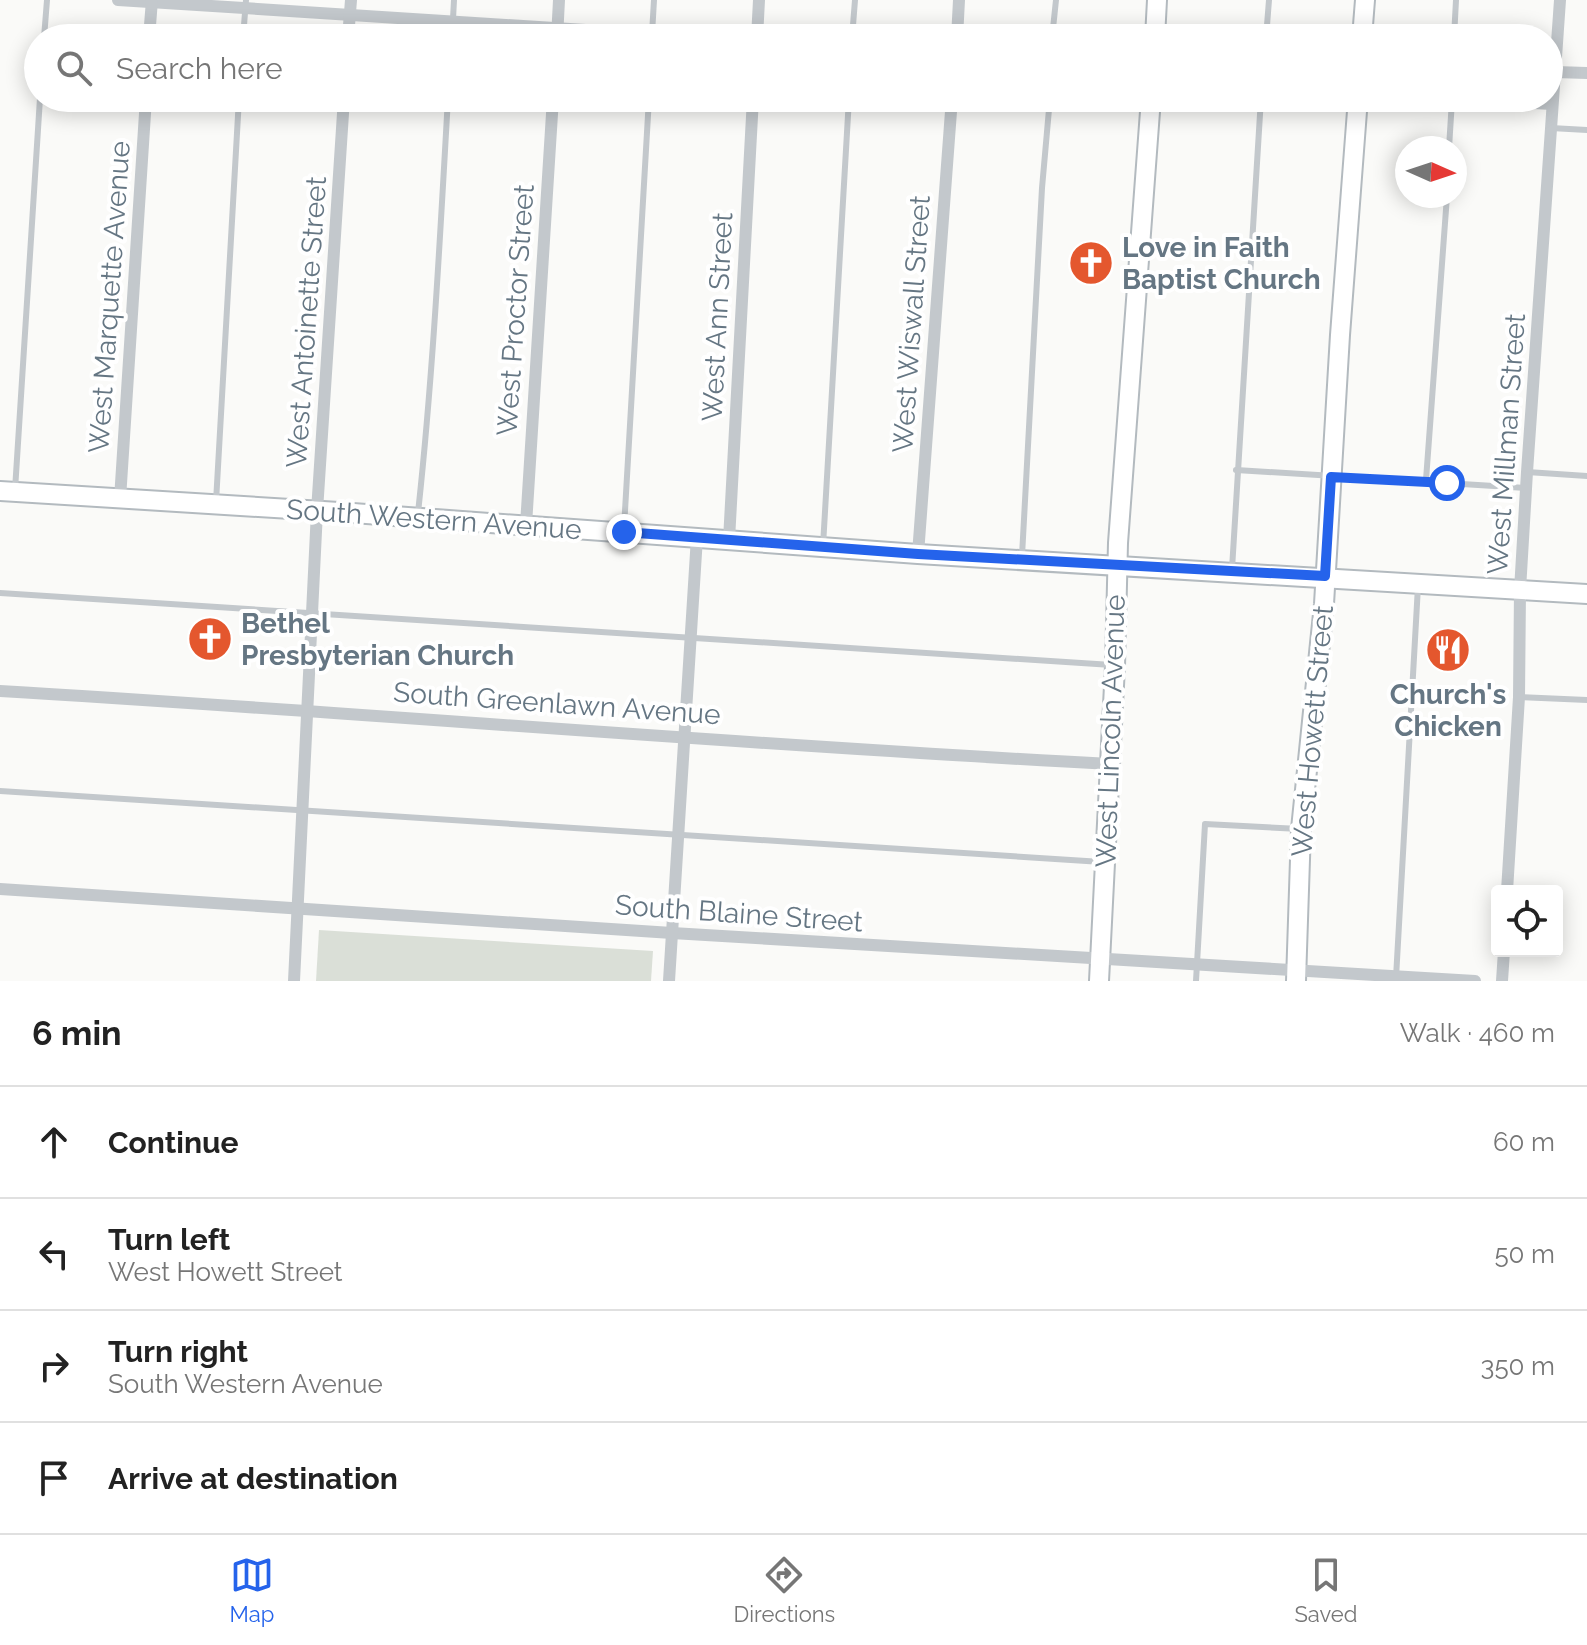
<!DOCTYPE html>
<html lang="en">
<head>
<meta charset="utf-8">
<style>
	:root { --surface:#fff; --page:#f6f6f6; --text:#222; --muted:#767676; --line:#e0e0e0; --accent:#2563eb }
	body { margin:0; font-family:Raleway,sans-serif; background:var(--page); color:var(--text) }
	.controls { position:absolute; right:24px; bottom:24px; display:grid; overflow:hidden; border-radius:8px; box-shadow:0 4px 20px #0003 }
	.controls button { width:72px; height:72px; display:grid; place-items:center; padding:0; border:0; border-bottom:2px solid var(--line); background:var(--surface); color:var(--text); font:40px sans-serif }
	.compass { position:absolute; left:1395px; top:136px; width:72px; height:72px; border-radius:50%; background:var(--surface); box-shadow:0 4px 20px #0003; rotate:93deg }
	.stop { position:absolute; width:24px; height:24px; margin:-18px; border:6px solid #2563eb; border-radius:50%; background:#fff }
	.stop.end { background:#2563eb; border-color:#fff; box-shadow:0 2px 8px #0008 }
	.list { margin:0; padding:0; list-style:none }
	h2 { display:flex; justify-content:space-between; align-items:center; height:104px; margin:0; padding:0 32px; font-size:34px }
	h2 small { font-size:26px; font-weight:400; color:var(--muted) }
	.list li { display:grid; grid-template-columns:52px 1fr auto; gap:24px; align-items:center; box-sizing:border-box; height:112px; padding:0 32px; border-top:2px solid var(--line) }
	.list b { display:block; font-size:30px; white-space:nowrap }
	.list p { margin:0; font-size:26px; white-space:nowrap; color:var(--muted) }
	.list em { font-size:26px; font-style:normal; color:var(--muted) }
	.icon { flex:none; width:44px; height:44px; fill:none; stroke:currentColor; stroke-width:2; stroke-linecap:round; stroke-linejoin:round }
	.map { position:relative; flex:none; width:1587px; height:981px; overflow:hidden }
	.search { position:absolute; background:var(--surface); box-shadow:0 4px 20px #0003; left:24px; right:24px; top:24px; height:88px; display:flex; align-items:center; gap:20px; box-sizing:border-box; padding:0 28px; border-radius:44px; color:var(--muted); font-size:30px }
	.sheet { height:552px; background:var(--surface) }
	nav { display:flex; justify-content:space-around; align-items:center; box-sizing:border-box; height:112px; border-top:2px solid var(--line); background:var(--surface); font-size:22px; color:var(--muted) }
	nav a { display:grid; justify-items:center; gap:4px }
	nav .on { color:var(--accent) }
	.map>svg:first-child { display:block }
	.green { fill:#dadfd7 }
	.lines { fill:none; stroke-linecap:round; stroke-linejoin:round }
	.secondary-casing { stroke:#b3babf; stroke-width:22 }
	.service { stroke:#c3c8cc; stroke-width:6 }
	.minor { stroke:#c3c8cc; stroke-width:12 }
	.secondary { stroke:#fff; stroke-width:18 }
	.route { stroke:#2563eb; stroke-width:10 }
	.labels { text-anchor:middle; stroke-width:8; stroke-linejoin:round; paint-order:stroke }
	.poi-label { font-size:28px; font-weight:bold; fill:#657683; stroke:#fff; text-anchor:start }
	.street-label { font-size:28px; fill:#657683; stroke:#fff }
</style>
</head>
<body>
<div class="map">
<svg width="1587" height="981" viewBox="0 0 1587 981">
	<rect width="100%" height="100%" fill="#fafaf8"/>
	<path class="green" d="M319 930 653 951 651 981H316Z"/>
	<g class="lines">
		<g class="secondary-casing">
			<g id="secondary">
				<path d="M1155 38 1157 0"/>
				<path d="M1362 38 1365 0"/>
				<path d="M0 491 339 512 918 554 1587 594"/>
				<path d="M1099 981 1115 666 1118 543 1151 98"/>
				<path d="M1296 981 1301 829 1324 604 1340 335 1358 98"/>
			</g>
		</g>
		<g class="service">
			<path d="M652 34 654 0"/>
			<path d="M44 38 47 0"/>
			<path d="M243 38 246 0"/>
			<path d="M452 38 454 0"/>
			<path d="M852 38 855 0"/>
			<path d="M1052 38 1056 0"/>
			<path d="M1266 38 1269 0"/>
			<path d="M1454 38 1456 0"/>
			<path d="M1551 128 1587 130"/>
			<path d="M1449 148 1452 100"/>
			<path d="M1236 470 1526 488"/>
			<path d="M1527 472 1587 476"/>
			<path d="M1426 480 1447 196"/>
			<path d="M15 490 40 98"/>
			<path d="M216 502 239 98"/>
			<path d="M418 513C433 375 440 237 448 98"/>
			<path d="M624 528 649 98"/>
			<path d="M823 546 849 98"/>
			<path d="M1022 556 1042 188 1050 98"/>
			<path d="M1232 569 1261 98"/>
			<path d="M0 593 1112 665"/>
			<path d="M1519 697 1587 700"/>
			<path d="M0 791 1102 862"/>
			<path d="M1396 978 1418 586"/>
			<path d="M1196 981 1205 824 1300 829"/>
		</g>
		<g class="minor">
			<path d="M118 0 710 38"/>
			<path d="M149 38 152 0"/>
			<path d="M348 38 351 0"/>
			<path d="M557 38 559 0"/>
			<path d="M757 38 759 0"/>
			<path d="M957 38 959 0"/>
			<path d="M1555 72 1587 73"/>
			<path d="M1434 98 1552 104"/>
			<path d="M120 499 146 98"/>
			<path d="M526 525 553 98"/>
			<path d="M729 540 753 98"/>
			<path d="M918 554 952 98"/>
			<path d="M0 691C370 713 740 745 1110 764"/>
			<path d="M0 889 672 933 1475 981"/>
			<path d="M1507 891 1519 697 1520 590 1527 472 1560 0"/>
			<path d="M294 981 317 511 344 98"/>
			<path d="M669 981 697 537"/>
			<path d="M1502 981 1504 951"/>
		</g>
		<use href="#secondary" class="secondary"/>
	</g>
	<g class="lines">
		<path class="route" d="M624 532 918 554 1325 576 1331 477 1447 483"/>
	</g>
	<defs>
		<g id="church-disc" transform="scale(2.3)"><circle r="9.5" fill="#e4572e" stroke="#fff"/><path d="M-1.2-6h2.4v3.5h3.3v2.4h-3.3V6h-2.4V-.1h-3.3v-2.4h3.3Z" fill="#fff"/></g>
		<g id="restaurant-disc" transform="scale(2.3)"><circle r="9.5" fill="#e4572e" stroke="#fff"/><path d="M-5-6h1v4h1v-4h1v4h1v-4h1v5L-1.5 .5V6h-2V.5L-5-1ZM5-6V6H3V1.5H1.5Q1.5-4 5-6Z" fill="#fff"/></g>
	</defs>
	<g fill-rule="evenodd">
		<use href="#church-disc" x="1091" y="263"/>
		<use href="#church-disc" x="210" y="639"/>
		<use href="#restaurant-disc" x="1448" y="650"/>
	</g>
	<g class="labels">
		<g class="poi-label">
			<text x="1122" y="257">Love in Faith<tspan x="1122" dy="32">Baptist Church</tspan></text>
			<text x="241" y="633">Bethel<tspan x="241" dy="32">Presbyterian Church</tspan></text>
			<text x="1448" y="704" text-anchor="middle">Church's<tspan x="1448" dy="32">Chicken</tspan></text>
		</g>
		<g class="street-label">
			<text transform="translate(109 297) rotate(-86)" y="10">West Marquette Avenue</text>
			<text transform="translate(515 310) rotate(-86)" y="10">West Proctor Street</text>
			<text transform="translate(717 317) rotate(-87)" y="10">West Ann Street</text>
			<text transform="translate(306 322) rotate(-86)" y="10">West Antoinette Street</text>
			<text transform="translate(911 324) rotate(-86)" y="10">West Wiswall Street</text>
			<text transform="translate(1506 444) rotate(-86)" y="10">West Millman Street</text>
			<text transform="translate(434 519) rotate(4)" y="10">South Western Avenue</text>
			<text transform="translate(557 703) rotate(4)" y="10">South Greenlawn Avenue</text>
			<text transform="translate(1110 731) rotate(-88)" y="10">West Lincoln Avenue</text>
			<text transform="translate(1312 731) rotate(-85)" y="10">West Howett Street</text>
			<text transform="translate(739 913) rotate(4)" y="10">South Blaine Street</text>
		</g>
	</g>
</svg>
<div class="controls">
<button><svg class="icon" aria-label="locate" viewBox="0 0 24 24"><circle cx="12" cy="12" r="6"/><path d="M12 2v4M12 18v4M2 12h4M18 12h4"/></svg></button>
</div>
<svg class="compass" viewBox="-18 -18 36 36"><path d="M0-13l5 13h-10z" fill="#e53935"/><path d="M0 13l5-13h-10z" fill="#767676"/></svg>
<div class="stop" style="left:1447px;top:483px"></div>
<div class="stop end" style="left:624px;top:532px"></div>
<div class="search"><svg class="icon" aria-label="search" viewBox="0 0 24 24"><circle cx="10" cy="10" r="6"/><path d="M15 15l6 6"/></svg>Search here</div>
</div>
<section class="sheet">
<h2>6 min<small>Walk · 460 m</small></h2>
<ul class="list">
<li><svg class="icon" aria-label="ahead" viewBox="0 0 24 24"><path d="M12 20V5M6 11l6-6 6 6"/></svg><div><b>Continue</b></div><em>60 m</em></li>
<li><svg class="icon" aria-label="left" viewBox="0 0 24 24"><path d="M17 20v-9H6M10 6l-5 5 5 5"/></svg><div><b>Turn left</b><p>West Howett Street</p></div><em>50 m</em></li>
<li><svg class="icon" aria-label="right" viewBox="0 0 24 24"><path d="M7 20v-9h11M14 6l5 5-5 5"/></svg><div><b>Turn right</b><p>South Western Avenue</p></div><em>350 m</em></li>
<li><svg class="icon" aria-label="arrive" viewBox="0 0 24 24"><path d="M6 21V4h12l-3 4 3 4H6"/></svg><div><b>Arrive at destination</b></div></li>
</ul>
</section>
<nav>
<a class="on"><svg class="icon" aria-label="map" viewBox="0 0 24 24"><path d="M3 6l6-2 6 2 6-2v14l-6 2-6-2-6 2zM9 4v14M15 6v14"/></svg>Map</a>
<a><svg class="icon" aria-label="directions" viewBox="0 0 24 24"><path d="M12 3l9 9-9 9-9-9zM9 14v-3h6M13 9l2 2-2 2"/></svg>Directions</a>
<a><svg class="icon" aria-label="saved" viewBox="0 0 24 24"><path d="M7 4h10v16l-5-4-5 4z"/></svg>Saved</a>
</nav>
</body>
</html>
